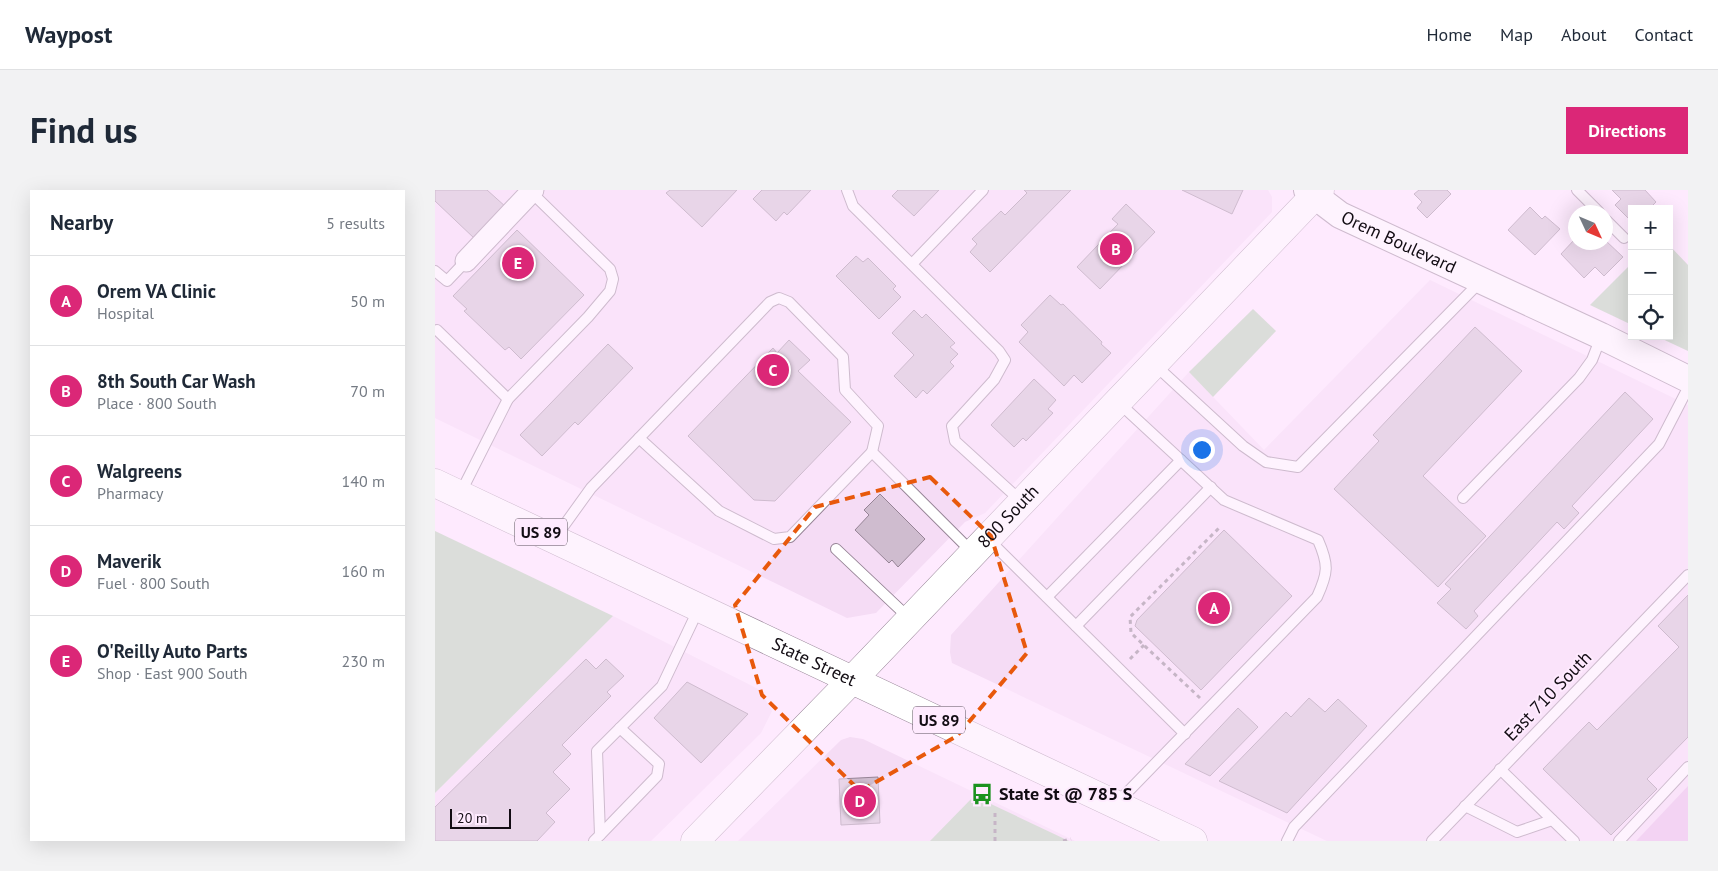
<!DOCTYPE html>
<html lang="en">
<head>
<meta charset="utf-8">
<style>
	:root { --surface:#fff; --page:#f2f2f3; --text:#1f2937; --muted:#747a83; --line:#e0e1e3; --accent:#db2777 }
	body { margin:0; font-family:"PT Sans",sans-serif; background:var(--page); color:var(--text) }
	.controls { position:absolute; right:15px; top:15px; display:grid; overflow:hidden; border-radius:0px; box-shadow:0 5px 20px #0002 }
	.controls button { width:45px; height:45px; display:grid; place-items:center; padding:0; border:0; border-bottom:1px solid var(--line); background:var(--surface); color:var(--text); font:25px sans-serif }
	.compass { position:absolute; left:1133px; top:15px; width:45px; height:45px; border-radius:50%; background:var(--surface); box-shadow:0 5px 20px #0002; rotate:134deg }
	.scale { position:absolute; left:15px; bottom:12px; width:61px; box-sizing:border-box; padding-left:5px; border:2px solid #120c13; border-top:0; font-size:14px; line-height:18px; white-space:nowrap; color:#120c13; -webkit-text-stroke:4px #feeafe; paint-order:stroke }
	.you { position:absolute; left:766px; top:259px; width:18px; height:18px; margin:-12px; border:4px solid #fff; border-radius:50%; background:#1a73e8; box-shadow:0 0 0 8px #1a73e833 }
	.badge { display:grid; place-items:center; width:32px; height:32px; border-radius:50%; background:var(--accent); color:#fff; font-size:16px; font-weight:700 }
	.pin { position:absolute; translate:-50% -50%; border:2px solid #fff; box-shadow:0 1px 5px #0006 }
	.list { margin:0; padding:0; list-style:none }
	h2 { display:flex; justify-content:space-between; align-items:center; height:65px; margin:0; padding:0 20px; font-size:21px }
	h2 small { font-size:16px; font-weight:400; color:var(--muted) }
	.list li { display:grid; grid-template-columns:32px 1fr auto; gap:15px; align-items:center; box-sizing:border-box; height:90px; padding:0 20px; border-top:1px solid var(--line) }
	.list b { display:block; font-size:19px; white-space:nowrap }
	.list p { margin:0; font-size:16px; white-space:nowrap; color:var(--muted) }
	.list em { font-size:16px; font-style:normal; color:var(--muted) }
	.icon { flex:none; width:28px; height:28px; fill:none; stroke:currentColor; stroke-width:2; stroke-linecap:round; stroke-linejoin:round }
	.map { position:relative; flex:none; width:1253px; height:651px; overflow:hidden; border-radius:0px }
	header { display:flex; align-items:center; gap:30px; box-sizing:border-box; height:70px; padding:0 25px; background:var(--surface); border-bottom:1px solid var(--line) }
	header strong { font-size:24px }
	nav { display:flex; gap:28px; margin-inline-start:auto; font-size:18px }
	.intro { display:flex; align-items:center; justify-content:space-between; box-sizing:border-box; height:120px; padding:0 30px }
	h1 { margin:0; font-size:35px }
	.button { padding:12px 22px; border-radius:0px; background:var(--accent); color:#fff; font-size:18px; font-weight:700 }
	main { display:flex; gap:30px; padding:0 30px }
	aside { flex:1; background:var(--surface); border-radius:0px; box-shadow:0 5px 20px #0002 }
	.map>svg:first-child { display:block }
	.built { fill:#f5dcf5 }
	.green { fill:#b2ceaf }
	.water { fill:#e6b9e7 }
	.building { fill:#cfbccf; stroke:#968496 }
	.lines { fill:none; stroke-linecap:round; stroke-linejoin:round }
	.service-casing { stroke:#958395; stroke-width:12 }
	.minor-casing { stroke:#958395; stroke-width:23 }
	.tertiary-casing { stroke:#958395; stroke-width:28 }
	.secondary-casing { stroke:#958395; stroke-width:29 }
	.primary-casing { stroke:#958395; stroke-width:29 }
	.path { stroke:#837784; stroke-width:3; stroke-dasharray:4 4; stroke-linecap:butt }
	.service { stroke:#fff; stroke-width:10 }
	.minor { stroke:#fff; stroke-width:21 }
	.tertiary { stroke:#fff; stroke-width:26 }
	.secondary { stroke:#fff; stroke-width:28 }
	.primary { stroke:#fff; stroke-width:28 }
	.marked { fill:none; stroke:#e8590c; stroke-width:4; stroke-dasharray:10 6; stroke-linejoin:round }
	.labels { text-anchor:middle; stroke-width:4; stroke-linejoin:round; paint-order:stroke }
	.shield { fill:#feeafe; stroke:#594f5a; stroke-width:1 }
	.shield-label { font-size:16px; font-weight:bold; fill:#120c13 }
	.street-label { font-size:18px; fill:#120c13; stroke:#feeafe }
	.poi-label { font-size:18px; font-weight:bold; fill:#120c13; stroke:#feeafe; text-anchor:start }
</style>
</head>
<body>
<header>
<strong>Waypost</strong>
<nav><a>Home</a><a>Map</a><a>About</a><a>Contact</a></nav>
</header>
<div class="intro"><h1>Find us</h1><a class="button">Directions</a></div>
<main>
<aside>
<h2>Nearby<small>5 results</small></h2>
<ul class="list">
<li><span class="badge">A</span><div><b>Orem VA Clinic</b><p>Hospital</p></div><em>50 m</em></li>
<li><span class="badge">B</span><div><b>8th South Car Wash</b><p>Place · 800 South</p></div><em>70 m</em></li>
<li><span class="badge">C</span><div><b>Walgreens</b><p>Pharmacy</p></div><em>140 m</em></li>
<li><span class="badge">D</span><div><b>Maverik</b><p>Fuel · 800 South</p></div><em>160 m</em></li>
<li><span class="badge">E</span><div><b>O'Reilly Auto Parts</b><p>Shop · East 900 South</p></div><em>230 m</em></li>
</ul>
</aside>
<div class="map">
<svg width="1253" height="651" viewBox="0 0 1253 651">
	<rect width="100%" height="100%" fill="#feeafe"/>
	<g class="built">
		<path d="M0 0H833L837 7V22L550 323 530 332 441 423 412 428 0 228Z"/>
		<path d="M995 90 1253 215V597L1201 651H892L517 473 515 462 516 445 754 182 829 260Z"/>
		<path d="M178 426 325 500 337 521 326 543 216 651H0V603Z"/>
		<path d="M415 547 428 549 640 651H303L406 550Z"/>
	</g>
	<g class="green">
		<path d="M1234 55 1253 75V161L1221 146H1234Z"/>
		<path d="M1197 73V135L1155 115Z"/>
		<path d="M818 119 841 141 778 207 754 182Z"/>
		<path d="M0 341 178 426 0 603Z"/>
		<path d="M539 606 634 651H495Z"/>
	</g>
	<path class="water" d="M1253 596V651H1201Z"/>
	<g class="building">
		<path d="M0 0H52L71 17 40 49 0 11Z"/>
		<path d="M235 0H302L267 37 231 3Z"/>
		<path d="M327 0H376L352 25 349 22 341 31 318 9Z"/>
		<path d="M463 0H504L479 26 457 6Z"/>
		<path d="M589 0H636L555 82 535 62 542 54 537 49 566 21 570 25 592 3Z"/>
		<path d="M747 0H808L797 24Z"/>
		<path d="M984 0H1012L1016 4 992 28 982 18 987 12 979 4Z"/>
		<path d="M1177 0H1210L1221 12 1214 19H1197V32L1180 15 1186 9Z"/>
		<path d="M691 14 720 42 665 99 642 77 683 34 677 29Z"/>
		<path d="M1095 17 1107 29 1110 26 1125 39 1100 65 1073 40Z"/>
		<path d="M82 40 149 105 86 169 74 157 70 160 29 121 32 119 18 106Z"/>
		<path d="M1140 49V52H1170V50L1188 67 1169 86 1160 77 1149 88 1126 64Z"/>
		<path d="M421 66 428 72 433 68 461 96 458 99 466 107 444 129 401 86Z"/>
		<path d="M615 105 626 115 628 114 667 152 666 154 676 163 647 193 639 185 629 196 584 152 593 142 586 135Z"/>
		<path d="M479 120 487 128 491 124 520 153 515 157 523 164 515 172 519 176 492 204 488 200 481 208 459 186 479 165 457 143Z"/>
		<path d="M1040 137 1087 181 988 286 1051 346 1003 397 899 299 944 251 938 245Z"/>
		<path d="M354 150 375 170 363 181 416 232 340 311 319 310 253 246 338 158 342 163Z"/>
		<path d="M173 154 198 178 143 235 140 232 107 266 85 245Z"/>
		<path d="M599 189 621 210 613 219 618 223 591 251 588 248 579 257 556 235Z"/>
		<path d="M1190 202 1218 229 1137 316 1144 323 1129 339 1122 332 1039 421 1043 426 1031 439 1002 413 1016 399 1010 394Z"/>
		<path d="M445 304 490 349 463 377 457 370 454 373 420 340 434 325 429 320Z"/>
		<path d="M789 340 857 406 766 500 700 436 702 430Z"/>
		<path d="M1253 405V547L1212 589 1222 599 1176 645 1108 579 1154 532 1162 540 1244 457 1223 436Z"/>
		<path d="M151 469 161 479 171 469 189 486 172 502 176 506 127 555 136 564 118 582 135 599 111 623 120 632 102 651H0V617Z"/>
		<path d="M252 492 313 524 266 573 219 528Z"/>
		<path d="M874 508 890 522 903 509 932 536 852 623 784 591 851 522 856 527Z"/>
		<path d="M803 518 823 537 775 586 750 574Z"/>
		<path d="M443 587 445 633 406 635 404 589Z"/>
	</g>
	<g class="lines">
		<g class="service-casing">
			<g id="service">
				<path d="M412 0 418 16 564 161 570 170 559 190 517 236 520 251 586 311"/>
				<path d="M1142 0 1164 22"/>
				<path d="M1170 29 1189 48"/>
				<path d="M477 74 548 0"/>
				<path d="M0 81 12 91 31 71"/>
				<path d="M2 140 73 209"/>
				<path d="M719 174 808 256 831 272 863 277 1045 92"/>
				<path d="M204 248 284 321 339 349 355 347 437 262"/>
				<path d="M25 304 73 209 153 127 175 101 178 89 175 79 96 2"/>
				<path d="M1028 308 1144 188 1157 170 1166 147"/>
				<path d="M120 348 156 298 335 112 344 108 354 112 408 167 410 200 443 236 437 262 537 362"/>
				<path d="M553 349 750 544"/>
				<path d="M401 359 474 428"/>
				<path d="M612 407 746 270"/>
				<path d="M641 436 776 297"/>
				<path d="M1065 579 1139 651"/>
				<path d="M681 614 882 407C893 383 894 375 883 350L789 310 683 212"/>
				<path d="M1030 616 1082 642 1117 630"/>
				<path d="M165 645 222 586 224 574 185 538"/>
				<path d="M159 651 165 645 162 561 227 496 264 418"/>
				<path d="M852 651 859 637 1224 254 1253 198"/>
				<path d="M997 651 1253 385"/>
				<path d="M1184 651 1253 577"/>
			</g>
		</g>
		<g class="minor-casing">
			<path id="minor" d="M31 71 98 0"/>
		</g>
		<g class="tertiary-casing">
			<g id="tertiary">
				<path id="s1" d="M872 0 905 25 1166 146 1253 189"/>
			</g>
		</g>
		<g class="secondary-casing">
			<g id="secondary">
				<path id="s2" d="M260 651 418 489 885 0"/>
			</g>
		</g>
		<g class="primary-casing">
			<g id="primary">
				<path id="s3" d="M0 293 758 651"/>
			</g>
		</g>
		<g class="path">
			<path d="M695 469 709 455"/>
			<path d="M765 508 696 443 695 427 786 336"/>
			<path d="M560 651V619"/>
			<path d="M628 651 636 649"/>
		</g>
		<use href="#service" class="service"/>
		<use href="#minor" class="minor"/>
		<use href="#tertiary" class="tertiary"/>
		<use href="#secondary" class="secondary"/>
		<use href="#primary" class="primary"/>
	</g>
	<path d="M0 0H1253V651H0ZM495 287 556 346 592 463 522 546 425 601 327 505 300 415 380 317Z" fill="#feeafe" fill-opacity=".55" fill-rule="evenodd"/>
	<path class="marked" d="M495 287 556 346 592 463 522 546 425 601 327 505 300 415 380 317Z"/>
	<defs>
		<g id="bus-bare" transform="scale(1.725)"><path d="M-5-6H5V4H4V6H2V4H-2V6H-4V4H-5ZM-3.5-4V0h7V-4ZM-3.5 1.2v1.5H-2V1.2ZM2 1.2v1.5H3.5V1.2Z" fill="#1b921f" stroke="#feeafe" stroke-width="2.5" paint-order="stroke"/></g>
	</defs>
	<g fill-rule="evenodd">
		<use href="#bus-bare" x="547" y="604"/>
	</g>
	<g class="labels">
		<g class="shield">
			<rect x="80" y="328.5" width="52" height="27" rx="4"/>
			<rect x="478" y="516.5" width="52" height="27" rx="4"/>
		</g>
		<g class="shield-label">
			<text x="106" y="348">US 89</text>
			<text x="504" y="536">US 89</text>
		</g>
		<g class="street-label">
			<text dy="6" stroke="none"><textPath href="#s1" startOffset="106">Orem Boulevard</textPath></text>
			<text dy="6" stroke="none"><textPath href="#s2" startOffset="451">800 South</textPath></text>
			<text dy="6" stroke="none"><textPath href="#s3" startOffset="419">State Street</textPath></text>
			<text transform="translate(1113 506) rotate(-46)" y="6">East 710 South</text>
		</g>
		<g class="poi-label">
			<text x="564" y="610">State St @ 785 S</text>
		</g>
	</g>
</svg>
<div class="controls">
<button>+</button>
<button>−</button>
<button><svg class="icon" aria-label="locate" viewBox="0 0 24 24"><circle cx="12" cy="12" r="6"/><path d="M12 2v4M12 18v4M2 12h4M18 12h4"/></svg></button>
</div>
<svg class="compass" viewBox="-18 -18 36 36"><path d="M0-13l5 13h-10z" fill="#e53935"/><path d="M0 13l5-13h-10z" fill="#747a83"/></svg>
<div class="scale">20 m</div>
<div class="you"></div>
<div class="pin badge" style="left:779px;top:418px">A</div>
<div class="pin badge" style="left:681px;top:59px">B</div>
<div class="pin badge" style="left:338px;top:180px">C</div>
<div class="pin badge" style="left:425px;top:611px">D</div>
<div class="pin badge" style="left:83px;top:73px">E</div>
</div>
</main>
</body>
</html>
